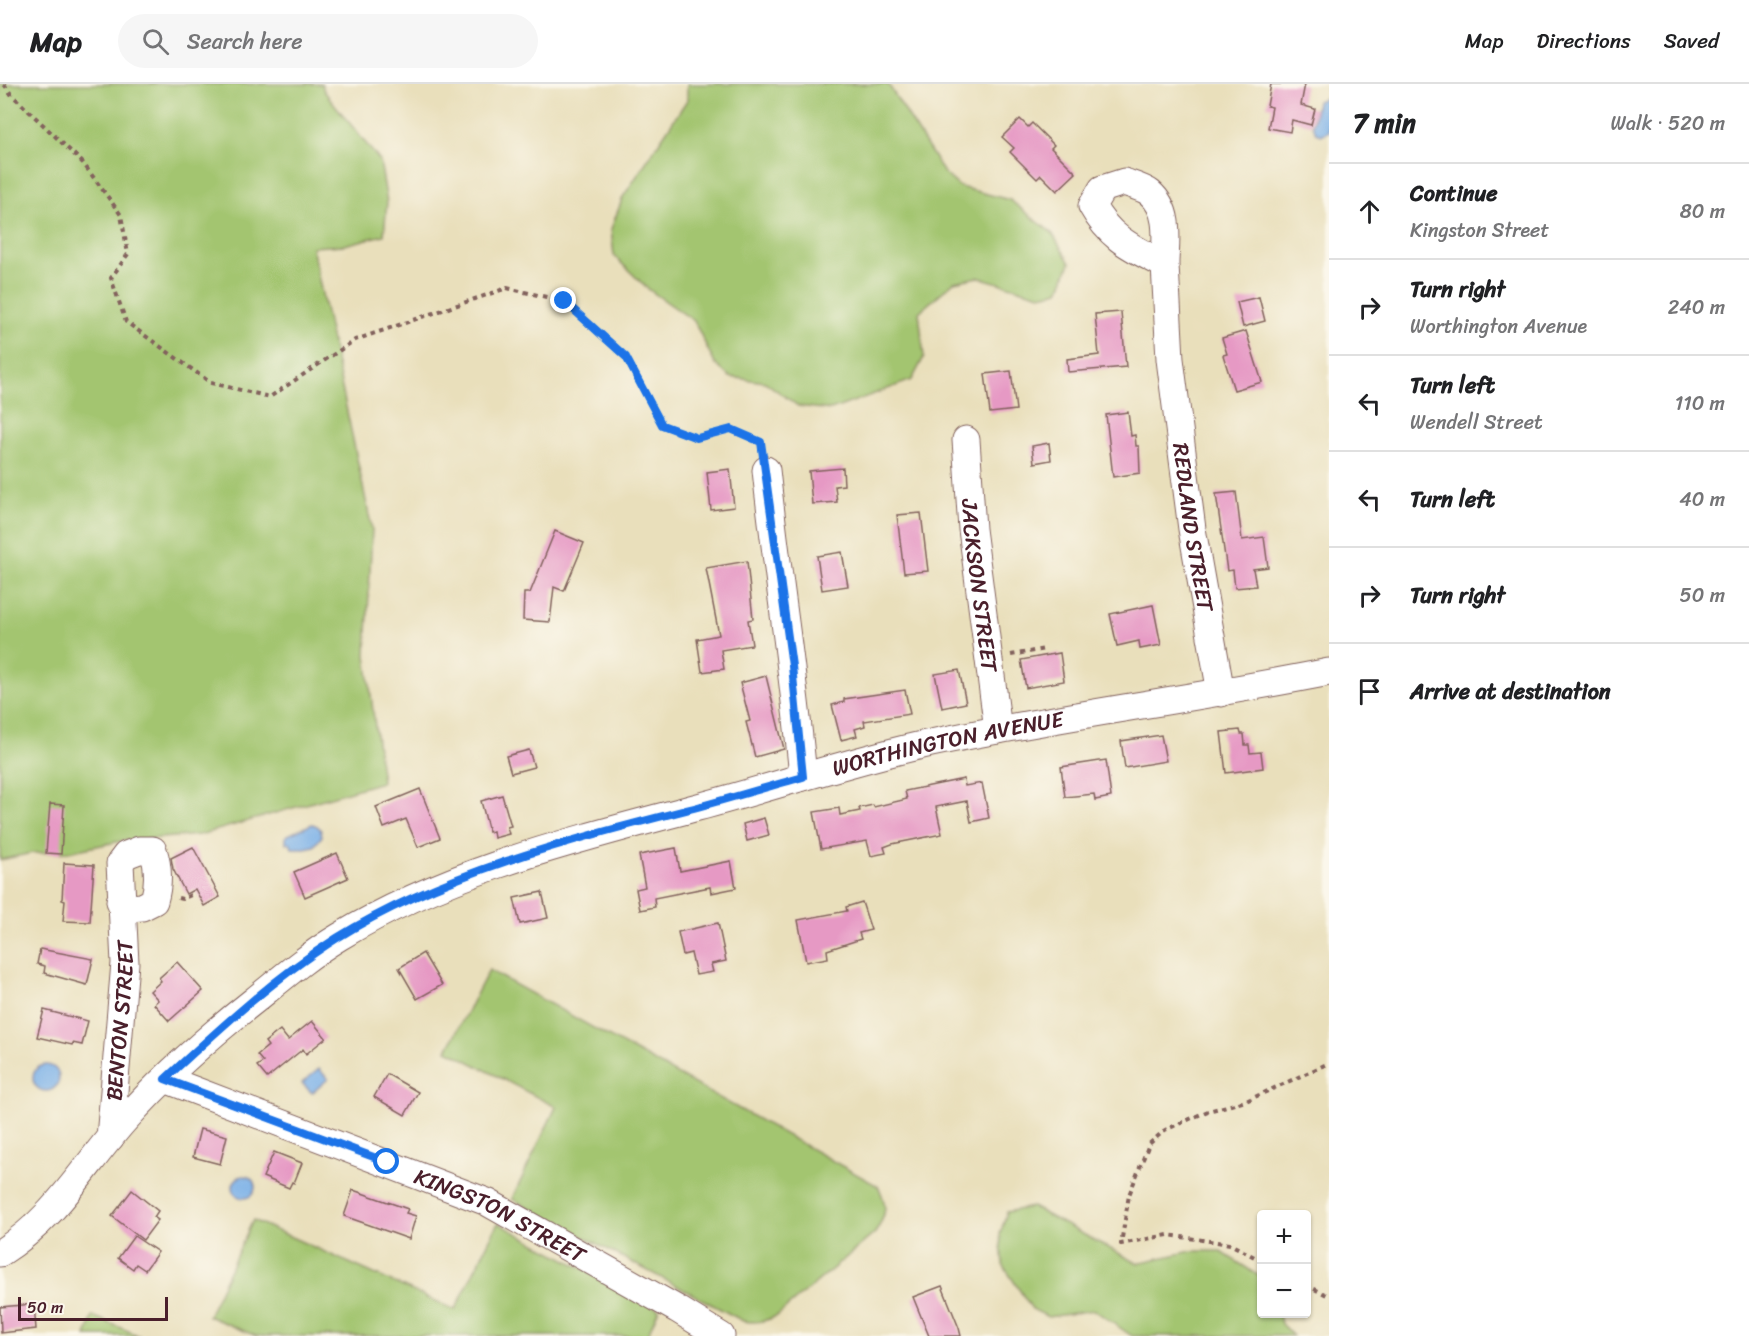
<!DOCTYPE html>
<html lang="en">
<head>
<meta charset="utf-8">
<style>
	:root { --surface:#fff; --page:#f6f6f6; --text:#202124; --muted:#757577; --line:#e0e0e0 }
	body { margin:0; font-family:Sriracha,sans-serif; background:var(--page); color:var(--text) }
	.controls { position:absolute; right:18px; bottom:18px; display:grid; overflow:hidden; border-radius:6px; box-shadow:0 2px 4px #0004 }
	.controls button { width:54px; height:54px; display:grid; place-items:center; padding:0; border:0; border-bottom:2px solid var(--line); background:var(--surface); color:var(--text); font:30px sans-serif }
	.scale { position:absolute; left:18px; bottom:15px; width:150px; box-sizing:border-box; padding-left:6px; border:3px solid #4a1f2b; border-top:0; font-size:16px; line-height:21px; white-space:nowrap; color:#4a1f2b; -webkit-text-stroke:4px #fbf7ec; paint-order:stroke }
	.stop { position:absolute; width:18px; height:18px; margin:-14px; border:4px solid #1a73e8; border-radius:50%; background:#fff }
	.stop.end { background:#1a73e8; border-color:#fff; box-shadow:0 2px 6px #0008 }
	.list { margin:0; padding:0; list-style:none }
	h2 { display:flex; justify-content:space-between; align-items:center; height:78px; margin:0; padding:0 24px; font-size:26px }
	h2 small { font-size:20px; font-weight:400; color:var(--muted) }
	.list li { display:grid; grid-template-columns:39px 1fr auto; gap:18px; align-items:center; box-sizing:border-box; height:96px; padding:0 24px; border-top:2px solid var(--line) }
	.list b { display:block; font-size:22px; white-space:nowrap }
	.list p { margin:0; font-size:20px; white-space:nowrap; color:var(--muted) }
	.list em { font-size:20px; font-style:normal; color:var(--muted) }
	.icon { flex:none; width:33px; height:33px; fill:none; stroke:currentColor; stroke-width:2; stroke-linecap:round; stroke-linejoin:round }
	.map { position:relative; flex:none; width:1329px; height:1252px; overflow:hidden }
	header { display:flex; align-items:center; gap:36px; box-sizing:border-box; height:84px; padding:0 30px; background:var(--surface); border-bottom:2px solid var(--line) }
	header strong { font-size:28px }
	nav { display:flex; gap:33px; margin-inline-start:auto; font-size:21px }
	.search { width:420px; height:54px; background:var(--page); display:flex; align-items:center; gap:15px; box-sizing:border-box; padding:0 21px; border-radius:33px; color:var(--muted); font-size:22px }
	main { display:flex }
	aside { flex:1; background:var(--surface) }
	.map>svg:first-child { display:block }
	.green { fill:#a3c56f; stroke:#76724d; stroke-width:1.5 }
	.water { fill:#78afe7; stroke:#616789; stroke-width:1.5 }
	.building { fill:#e699c4 }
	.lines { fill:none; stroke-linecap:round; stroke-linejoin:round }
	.minor-casing { stroke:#82625d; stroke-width:29 }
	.path { stroke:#82625d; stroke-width:4; stroke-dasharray:4.5 4.5; stroke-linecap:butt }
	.minor { stroke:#fff; stroke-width:27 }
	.route { stroke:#1a73e8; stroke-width:8 }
	.labels { text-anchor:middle; stroke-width:4.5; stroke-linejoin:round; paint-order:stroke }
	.street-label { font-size:22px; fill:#4a1f2b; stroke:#fbf7ec }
</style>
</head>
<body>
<header>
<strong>Map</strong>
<div class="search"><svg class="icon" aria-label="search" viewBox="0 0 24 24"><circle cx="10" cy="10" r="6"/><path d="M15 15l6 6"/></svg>Search here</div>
<nav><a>Map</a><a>Directions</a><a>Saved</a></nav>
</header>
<main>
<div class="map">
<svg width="1329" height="1252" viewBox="0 0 1329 1252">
	<rect width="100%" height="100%" fill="#fbf7ec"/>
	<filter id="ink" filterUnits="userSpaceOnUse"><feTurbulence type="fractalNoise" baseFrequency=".0167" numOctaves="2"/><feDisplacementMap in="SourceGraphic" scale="12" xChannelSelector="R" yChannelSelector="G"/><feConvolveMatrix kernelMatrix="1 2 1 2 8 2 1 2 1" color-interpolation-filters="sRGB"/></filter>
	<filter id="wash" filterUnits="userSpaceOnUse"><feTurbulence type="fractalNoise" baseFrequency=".008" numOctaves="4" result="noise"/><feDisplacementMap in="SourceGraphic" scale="24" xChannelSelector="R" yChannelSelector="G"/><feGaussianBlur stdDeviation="1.35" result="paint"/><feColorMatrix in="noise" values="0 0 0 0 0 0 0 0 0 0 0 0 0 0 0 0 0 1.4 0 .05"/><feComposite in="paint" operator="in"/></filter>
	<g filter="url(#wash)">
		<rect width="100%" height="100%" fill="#e9dfbb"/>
		<g class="green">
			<path d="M0 0H322L324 7 380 77 387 118 384 151 344 161 312 163 372 445 366 571 382 698 200 751 121 757 68 768 32 769 0 776Z"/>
			<path d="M687 0H888L944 89 960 103 1010 116 1052 149 1070 179 1059 207 1040 211 978 193 954 198 919 228 924 273 912 296 831 326 798 322 765 298 730 293 715 280 694 237 648 205 614 172 611 145 623 113 687 16Z"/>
			<path d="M489 886 878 1102C888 1122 887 1130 875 1149L778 1231C765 1238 756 1239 743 1237L512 1115 556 1023 447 966Z"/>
			<path d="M1032 1123 1137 1179 1192 1167H1220L1261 1193 1262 1230H1279L1281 1240 1293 1252H1132L1094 1226 1048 1233 1032 1225 1003 1181 1000 1150 1007 1128Z"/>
			<path d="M253 1136 455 1226 498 1139 659 1225 647 1252H256L208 1232Z"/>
			<path d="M93 1232 140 1252H86Z"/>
		</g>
		<g class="water">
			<path d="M1327 13 1329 14V47L1321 51 1316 49 1313 41 1317 17Z"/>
			<path d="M312 740C319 742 321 744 322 752L314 762 305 764H292L290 759H286V752Z"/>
			<circle cx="46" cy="994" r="13"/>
			<path d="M319 985 328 995 312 1009 302 999Z"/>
			<circle cx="244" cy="1103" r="11"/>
		</g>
		<g id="blocks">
			<g class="building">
				<path d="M1271 0H1305L1301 21 1315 25 1311 41 1292 36 1290 48 1268 44 1272 23 1267 22Z"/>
				<path d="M1020 35 1028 43 1032 39 1054 61 1051 64 1076 89 1057 107 1041 91 1037 95 1010 68 1014 64 1002 53Z"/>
				<path d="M1259 213 1265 237 1243 243 1237 218Z"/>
				<path d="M1121 228 1126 283 1068 288 1067 275 1099 271 1095 230Z"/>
				<path d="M1246 247 1262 298 1234 306 1223 271 1227 270 1222 254Z"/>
				<path d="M1011 287 1016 326 990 329 985 290Z"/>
				<path d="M1128 328 1131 352 1135 351 1136 362H1139L1140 389 1113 393 1106 331Z"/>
				<path d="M1049 359 1051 376 1034 379 1032 362Z"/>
				<path d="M843 384 844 401 835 402 837 418 812 420 809 387Z"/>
				<path d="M730 385 734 423 711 426 707 388Z"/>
				<path d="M1236 408 1242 456 1264 453 1268 483 1253 485 1256 502 1235 504 1233 486 1227 487 1216 410Z"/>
				<path d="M921 429 928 487 904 489 897 431Z"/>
				<path d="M555 447 584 459 564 507 554 503 550 538 523 536 524 509H530Z"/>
				<path d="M842 468 848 502 822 506 817 472Z"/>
				<path d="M747 477 753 535 748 536 752 561 721 566 724 585 702 588 697 555 719 551 706 484Z"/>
				<path d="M1153 521 1161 561 1140 565 1139 557 1117 562 1110 530Z"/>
				<path d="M1060 569 1064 597 1026 604 1021 576Z"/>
				<path d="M959 586 966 619 942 624 935 590Z"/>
				<path d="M766 592 784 665 755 673 746 638 750 637 740 599Z"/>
				<path d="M905 606 910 630 864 637 865 642 855 645 857 652 841 656 832 621 844 618V615Z"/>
				<path d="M1240 646 1241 650H1244L1245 661H1249L1250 669 1261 668 1263 684 1226 689 1221 648Z"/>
				<path d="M1161 651 1166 677 1125 684 1121 657Z"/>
				<path d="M529 666 534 683 511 689 506 672Z"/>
				<path d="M1106 676 1111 713 1095 716 1094 710 1065 713 1061 683Z"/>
				<path d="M964 695 965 702 982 699 989 734 971 738 967 717 936 723 942 750 892 760 884 763 886 769 871 772 867 757 821 765 814 728 839 724 840 731 860 727 859 724 873 721 874 723 907 715 905 707Z"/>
				<path d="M420 705 440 754 418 763 406 735 384 744 376 723Z"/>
				<path d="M502 711 511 742 507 743 509 750 494 754 493 747 489 748 481 717Z"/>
				<path d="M50 720 64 721 61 770 46 769Z"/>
				<path d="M764 734 769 751 747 757 743 740Z"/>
				<path d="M193 763 220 813 204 822 195 805 186 810 173 785 171 774Z"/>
				<path d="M676 764 680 787 731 777 736 804 711 809 710 803 654 814 655 823 640 826 636 805 645 803 639 771Z"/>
				<path d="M337 769 348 794 305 813 294 788Z"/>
				<path d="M64 779 94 781 90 838 63 837 65 817 62 816Z"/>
				<path d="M542 808 548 834 520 840 514 814Z"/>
				<path d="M862 818 871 846 859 849 861 855 827 866 828 874 806 878 798 836 847 827 846 823Z"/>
				<path d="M718 839 726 877 711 880 713 888 696 891 691 869 683 871 678 848Z"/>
				<path d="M40 865 93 875 87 901 44 889 45 882 37 880Z"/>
				<path d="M423 869 442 901 417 915 399 884Z"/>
				<path d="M177 878 203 907 169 937 154 920 158 916 150 907 161 897 159 894Z"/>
				<path d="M44 926 88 937 82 961 73 959 72 961 37 953Z"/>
				<path d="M312 937 326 954 306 970 303 965 267 994 257 982 263 978 257 971 268 962 265 958 280 946 288 956Z"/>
				<path d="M387 990 418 1008 405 1031 374 1013Z"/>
				<path d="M200 1045 227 1052 220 1080 193 1073Z"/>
				<path d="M274 1068 302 1079 294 1099 292 1098 289 1104 263 1093Z"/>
				<path d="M132 1106 158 1127 154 1133 158 1136 143 1156 112 1132Z"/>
				<path d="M353 1106 408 1125 406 1129 416 1132 409 1155 344 1132Z"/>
				<path d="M134 1152 158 1168 145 1186 136 1180 133 1185 118 1174Z"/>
				<path d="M942 1202 959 1244 961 1252H929L913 1213Z"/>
				<path d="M34 1220 36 1245 1 1249 0 1223Z"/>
			</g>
		</g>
	</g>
	<g filter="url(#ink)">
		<use href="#blocks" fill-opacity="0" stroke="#82625d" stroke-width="1.5"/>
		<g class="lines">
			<g class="minor-casing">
				<g id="minor">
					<path id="s1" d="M1165 181C1133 164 1111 156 1092 122L1102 105 1124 98C1132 101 1144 104 1150 109 1170 126 1166 154 1165 177V181L1170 275 1171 283 1192 445 1221 609"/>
					<path id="s2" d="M966 356 972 445 998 646"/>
					<path d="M766 386C777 489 794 591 803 693"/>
					<path id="s3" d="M165 995 487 1118 677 1225 721 1252"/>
					<path id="s4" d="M110 1054 125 879 120 779 126 771 139 766H153C159 784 159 800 154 817L142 823 129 824 120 817"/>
					<path id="s5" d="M0 1169C56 1134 81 1086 123 1038 162 994 208 953 255 916 282 894 309 871 339 853 449 786 575 756 698 723 773 703 847 678 922 661 1057 632 1194 615 1329 588"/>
				</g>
			</g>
			<g class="path">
				<path d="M4 0 11 10 83 79 121 131 128 170 111 194 126 238 211 299 270 313 355 256 507 204 564 217 626 273 662 341 697 354 731 345 761 358 762 365"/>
				<path d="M1011 571 1045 565"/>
				<path d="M178 814 182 815 191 811"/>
				<path d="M1262 1177 1230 1160 1168 1151 1121 1160 1129 1111 1149 1060 1165 1046 1208 1027 1246 1017 1329 979"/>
				<path d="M1306 1201 1329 1212"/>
			</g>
			<use href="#minor" class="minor"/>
		</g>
	</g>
	<g class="lines" filter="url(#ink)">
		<path class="route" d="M387 1078 165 995C219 945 274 894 337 854 443 788 574 755 694 724 731 714 767 703 803 693L792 582 761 358 731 345 697 354 662 341 626 273 564 217"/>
	</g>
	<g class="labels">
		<g class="street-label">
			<text dy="8" stroke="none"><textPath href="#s1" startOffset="507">REDLAND STREET</textPath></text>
			<text dy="8" stroke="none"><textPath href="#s2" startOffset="146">JACKSON STREET</textPath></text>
			<text dy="8" stroke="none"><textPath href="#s5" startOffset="1107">WORTHINGTON AVENUE</textPath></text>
			<text dy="8" stroke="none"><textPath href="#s4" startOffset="118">BENTON STREET</textPath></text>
			<text dy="8" stroke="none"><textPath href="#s3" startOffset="362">KINGSTON STREET</textPath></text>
		</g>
	</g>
</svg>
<div class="controls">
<button>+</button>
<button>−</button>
</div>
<div class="scale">50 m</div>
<div class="stop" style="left:387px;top:1078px"></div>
<div class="stop end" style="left:564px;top:217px"></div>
</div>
<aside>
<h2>7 min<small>Walk · 520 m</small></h2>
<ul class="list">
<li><svg class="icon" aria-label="ahead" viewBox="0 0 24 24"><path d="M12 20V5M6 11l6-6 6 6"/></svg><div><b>Continue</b><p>Kingston Street</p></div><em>80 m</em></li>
<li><svg class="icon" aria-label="right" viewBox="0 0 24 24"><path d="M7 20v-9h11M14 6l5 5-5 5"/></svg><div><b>Turn right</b><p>Worthington Avenue</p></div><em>240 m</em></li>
<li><svg class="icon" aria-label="left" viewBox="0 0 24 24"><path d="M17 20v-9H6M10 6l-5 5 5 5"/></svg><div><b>Turn left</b><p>Wendell Street</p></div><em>110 m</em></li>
<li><svg class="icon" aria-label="left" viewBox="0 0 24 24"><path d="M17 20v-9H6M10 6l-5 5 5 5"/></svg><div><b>Turn left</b></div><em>40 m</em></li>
<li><svg class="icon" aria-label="right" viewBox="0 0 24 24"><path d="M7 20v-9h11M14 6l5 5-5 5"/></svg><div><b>Turn right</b></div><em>50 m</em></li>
<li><svg class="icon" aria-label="arrive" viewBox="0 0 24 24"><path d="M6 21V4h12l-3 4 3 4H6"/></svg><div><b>Arrive at destination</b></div></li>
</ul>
</aside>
</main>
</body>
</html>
